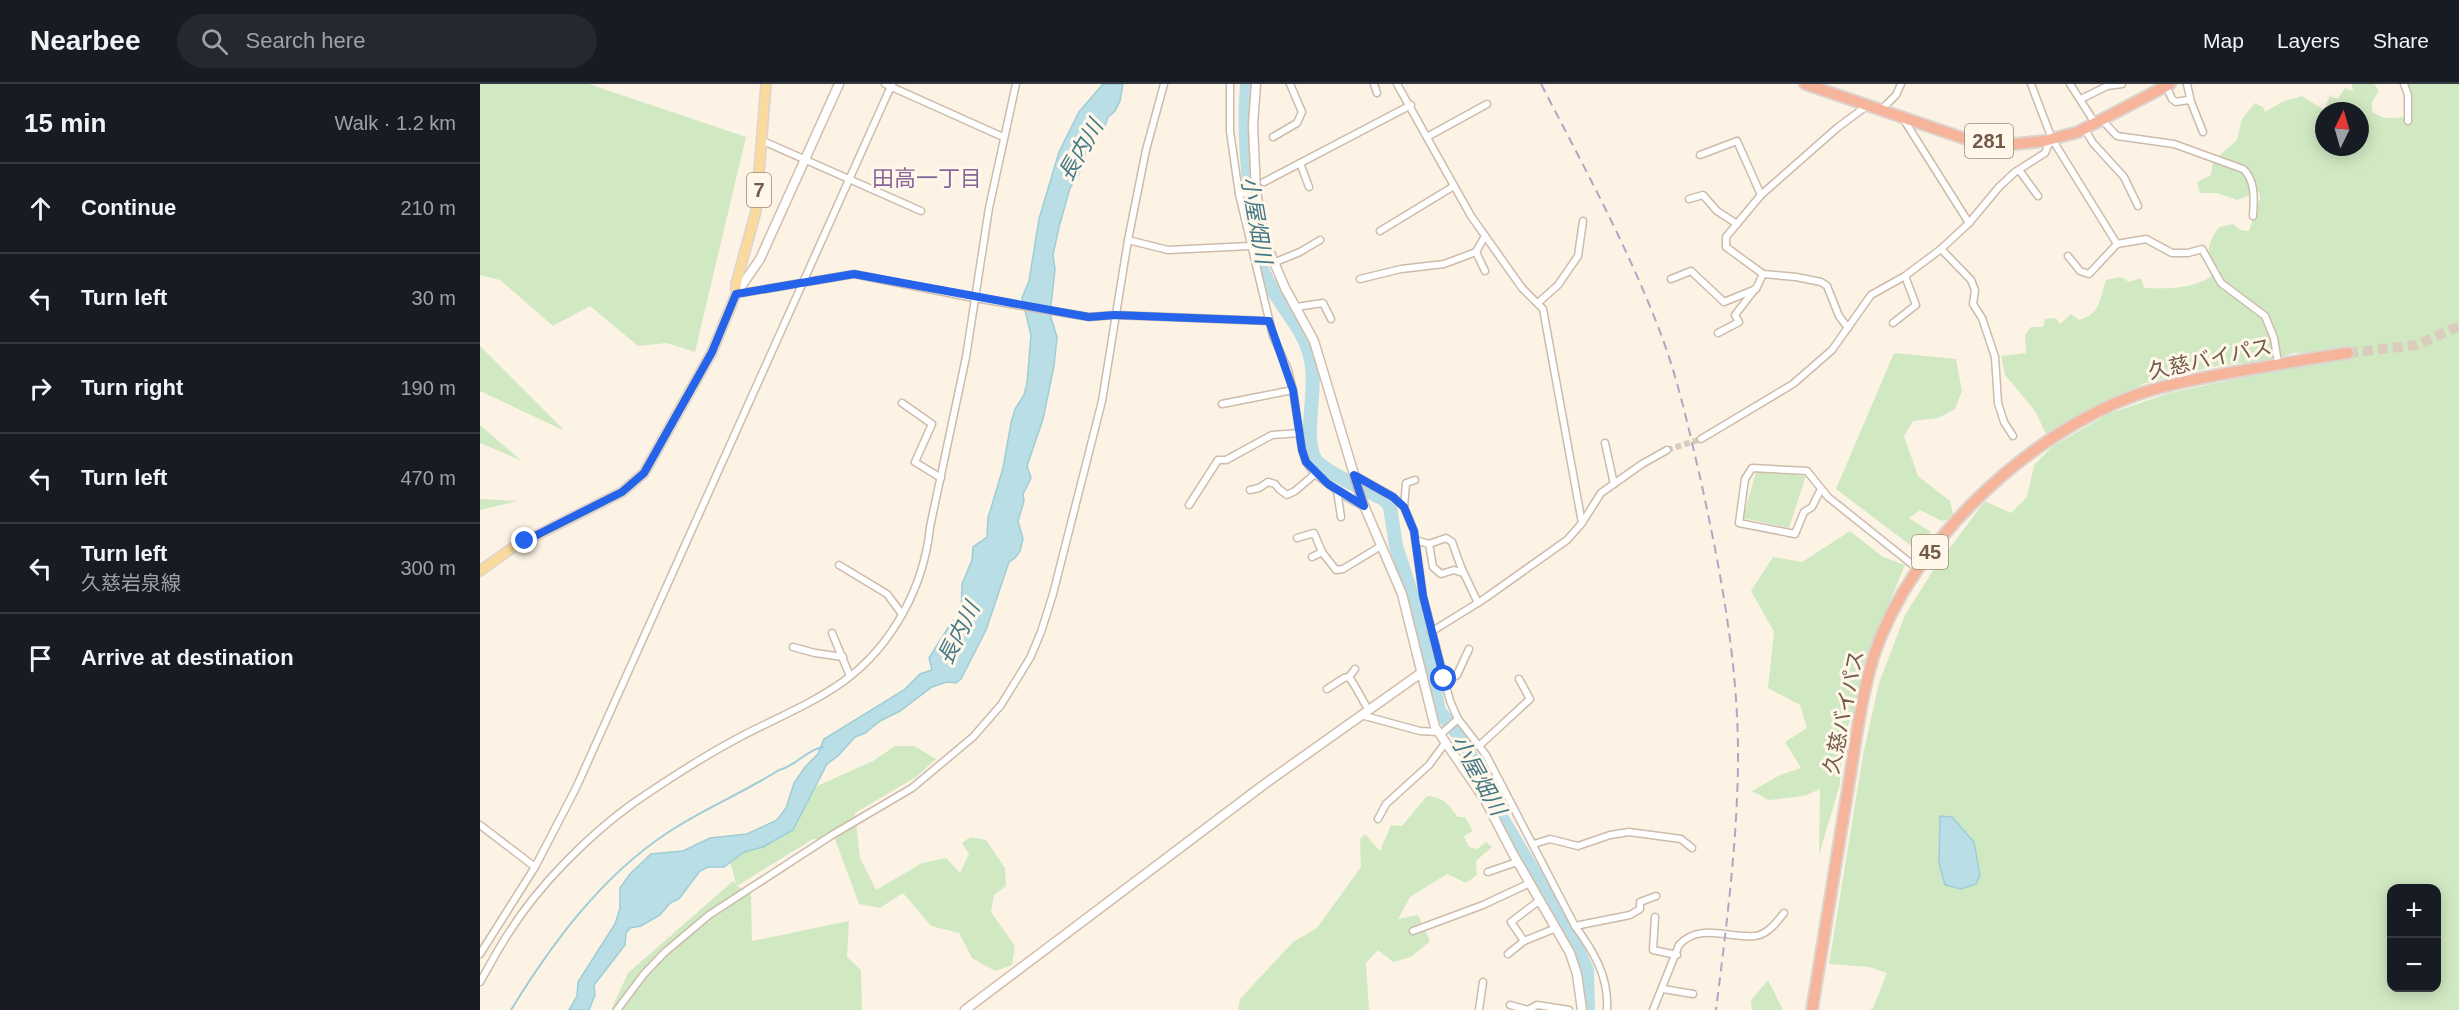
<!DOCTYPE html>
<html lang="en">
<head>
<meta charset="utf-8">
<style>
	:root { --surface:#171b24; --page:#242831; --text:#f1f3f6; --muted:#9ea1a6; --line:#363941 }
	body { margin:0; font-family:Helvetica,"Noto Sans JP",sans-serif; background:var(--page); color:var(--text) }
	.controls { position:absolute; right:18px; bottom:18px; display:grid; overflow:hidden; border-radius:12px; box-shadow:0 3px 15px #0003 }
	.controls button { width:54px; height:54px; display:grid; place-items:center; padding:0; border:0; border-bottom:2px solid var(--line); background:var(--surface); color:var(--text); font:30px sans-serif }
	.compass { position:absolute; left:1835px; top:18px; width:54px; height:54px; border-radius:50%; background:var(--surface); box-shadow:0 3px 15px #0003; rotate:5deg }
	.stop { position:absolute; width:18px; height:18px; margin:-14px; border:4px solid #2563eb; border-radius:50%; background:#fff }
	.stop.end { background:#2563eb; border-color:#fff; box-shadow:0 2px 6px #0008 }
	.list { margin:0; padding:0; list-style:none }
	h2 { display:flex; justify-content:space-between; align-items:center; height:78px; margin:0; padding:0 24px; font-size:26px }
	h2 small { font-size:20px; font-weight:400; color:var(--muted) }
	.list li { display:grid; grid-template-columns:39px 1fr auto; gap:18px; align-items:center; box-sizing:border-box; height:90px; padding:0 24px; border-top:2px solid var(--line) }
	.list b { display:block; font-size:22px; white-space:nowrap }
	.list p { margin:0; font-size:20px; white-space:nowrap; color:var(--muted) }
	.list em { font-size:20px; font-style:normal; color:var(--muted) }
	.icon { flex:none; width:33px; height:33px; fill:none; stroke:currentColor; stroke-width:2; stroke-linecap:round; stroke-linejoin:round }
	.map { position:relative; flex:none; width:1979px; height:926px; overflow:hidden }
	header { display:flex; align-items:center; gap:36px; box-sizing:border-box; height:84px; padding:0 30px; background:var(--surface); border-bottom:2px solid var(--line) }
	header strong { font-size:28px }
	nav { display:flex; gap:33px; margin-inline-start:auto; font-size:21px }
	.search { width:420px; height:54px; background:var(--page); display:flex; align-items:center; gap:15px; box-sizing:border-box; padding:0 21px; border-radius:33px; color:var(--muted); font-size:22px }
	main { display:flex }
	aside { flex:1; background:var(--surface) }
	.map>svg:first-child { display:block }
	.green { fill:#d1e9c3; fill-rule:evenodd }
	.water { fill:#b9dee5; stroke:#9fcdd7; stroke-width:1.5 }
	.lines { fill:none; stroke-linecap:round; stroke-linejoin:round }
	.stream { stroke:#9fcdd7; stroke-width:2 }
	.river { stroke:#b9dee5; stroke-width:14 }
	.street-tunnel { stroke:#dacdbe; stroke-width:6; stroke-dasharray:6 3; stroke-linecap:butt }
	.highway-tunnel { stroke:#dacdbe; stroke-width:10; stroke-dasharray:10 5; stroke-linecap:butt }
	.street-casing { stroke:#cdbbab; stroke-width:9 }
	.secondary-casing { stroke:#d2bdab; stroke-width:11 }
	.primary-casing { stroke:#dbd4d0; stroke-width:12 }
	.highway-casing { stroke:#dbd4d0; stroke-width:14 }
	.street { stroke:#fff; stroke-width:6 }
	.secondary { stroke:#fff; stroke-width:8 }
	.primary { stroke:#fada9d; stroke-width:9 }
	.highway { stroke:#f6b59b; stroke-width:10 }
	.rail { stroke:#b6a3c5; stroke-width:2; stroke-dasharray:9 6; stroke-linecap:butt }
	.route { stroke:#2563eb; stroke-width:8 }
	.labels { text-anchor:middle; stroke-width:6; stroke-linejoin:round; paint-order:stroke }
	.shield { fill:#fff7ea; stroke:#9e897a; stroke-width:1.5 }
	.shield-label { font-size:20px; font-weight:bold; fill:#745a4a }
	.street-label { font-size:21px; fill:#745a4a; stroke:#fff7ea }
	.water-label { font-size:22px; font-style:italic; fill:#447a88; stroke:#fff7ea }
	.neighbourhood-label { font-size:22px; fill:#886598; stroke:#fff7ea }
</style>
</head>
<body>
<header>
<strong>Nearbee</strong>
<div class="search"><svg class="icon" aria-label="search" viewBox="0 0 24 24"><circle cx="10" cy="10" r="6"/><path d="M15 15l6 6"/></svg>Search here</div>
<nav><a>Map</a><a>Layers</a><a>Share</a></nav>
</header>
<main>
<aside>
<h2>15 min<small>Walk · 1.2 km</small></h2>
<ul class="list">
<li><svg class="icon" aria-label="ahead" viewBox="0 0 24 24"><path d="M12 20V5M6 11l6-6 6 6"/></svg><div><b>Continue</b></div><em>210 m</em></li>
<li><svg class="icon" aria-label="left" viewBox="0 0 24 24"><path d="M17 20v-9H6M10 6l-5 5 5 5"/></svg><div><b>Turn left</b></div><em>30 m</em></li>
<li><svg class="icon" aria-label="right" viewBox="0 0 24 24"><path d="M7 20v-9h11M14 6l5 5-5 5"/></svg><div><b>Turn right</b></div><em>190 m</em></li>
<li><svg class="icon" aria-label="left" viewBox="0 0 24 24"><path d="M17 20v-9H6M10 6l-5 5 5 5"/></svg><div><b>Turn left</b></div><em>470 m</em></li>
<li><svg class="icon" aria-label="left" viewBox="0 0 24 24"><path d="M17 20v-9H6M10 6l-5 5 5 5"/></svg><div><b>Turn left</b><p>久慈岩泉線</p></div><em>300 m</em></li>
<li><svg class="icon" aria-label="arrive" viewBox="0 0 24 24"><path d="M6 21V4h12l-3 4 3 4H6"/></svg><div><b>Arrive at destination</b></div></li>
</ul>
</aside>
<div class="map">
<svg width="1979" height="926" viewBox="0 0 1979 926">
	<rect width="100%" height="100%" fill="#fcf3e4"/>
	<g class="green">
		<path d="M0 0H109L266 53 215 268 187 259 158 262 110 222 73 242 20 196 0 191Z"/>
		<path d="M1872 0H1894L1899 7 1892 18V28L1905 34 1933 33 1927 23 1928 0H1979V926H1389L1393 924 1407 889 1389 883 1349 880 1383 671 1399 599 1425 531 1454 485 1505 417 1531 429 1547 413 1554 381 1573 362 1628 330 1689 309 1789 288 1848 268 1814 269 1791 276 1737 282 1662 300 1642 314 1566 350 1555 327 1525 291 1521 272 1546 269 1545 251 1551 243H1563L1565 235 1576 234 1580 240 1591 230 1599 236C1621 230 1619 215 1626 196L1641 193 1649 198 1661 194 1664 204C1690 205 1721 205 1740 185 1721 172 1729 158 1739 143L1753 140 1760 146 1769 147 1780 114 1779 108 1757 116 1737 109H1720L1717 98 1731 91 1733 77 1757 56 1762 35 1775 19 1783 23 1785 28 1802 18 1822 12 1844 26 1850 12 1858 15 1865 4 1873 7ZM1844 27H1880V63H1844ZM1460 732 1494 758 1496 773 1459 779ZM1912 804H1956V904H1912Z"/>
		<path d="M0 262 85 347 0 307Z"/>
		<path d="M1414 269 1476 275 1482 307 1475 325 1458 334 1433 337 1424 352 1438 392 1470 417 1474 435 1462 437 1440 426 1429 434 1451 448 1438 467 1356 405Z"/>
		<path d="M0 341 42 377 0 359Z"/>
		<path d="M1276 388 1326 392 1309 444 1263 434Z"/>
		<path d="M0 415 38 417 0 426Z"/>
		<path d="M1370 447 1403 473 1425 481 1383 583 1376 623 1363 653 1360 700 1339 771 1340 705 1324 712 1289 716 1272 707 1300 691 1321 684 1305 658 1327 644 1320 621 1288 604 1294 548 1271 507 1293 473 1322 478Z"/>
		<path d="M415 662H434L456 675 436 693 375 729 380 774 396 806 442 779 466 774 480 789 489 770 482 759 490 753 506 756 525 784 526 802 514 811 511 828 535 862 532 881 515 887 492 874 479 849 451 842 423 809 400 824 379 820 355 755H333L257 802 271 810 272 857 369 837 367 873 381 886 382 926H131L148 889 253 797 256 800 250 777 264 768 283 763 313 746 327 717 337 702 393 677Z"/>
		<path d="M947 712C964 713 968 720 978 733H985L993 747 984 752 989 763 997 765 1006 758 1012 763 996 777 997 791 986 799 967 790 930 813 918 835 938 831 950 857 931 873 913 878 898 866 886 879 889 926H758L760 915 813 858 837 844 881 783 880 755 885 750 900 767 911 741 922 742Z"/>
		<path d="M1288 896 1303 926H1272L1271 916Z"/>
	</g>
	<g class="water">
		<path d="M623 0H643L640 17 635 27 628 33 624 45 606 63 605 71 599 90 590 104 579 143 573 171 575 185 570 230 577 253 574 282 563 335 547 382 551 394 543 410 544 417 538 437 543 455 540 467 535 474 529 478 506 546 481 595 476 599 467 598 452 603 420 627 400 637 385 649 375 653 358 672 347 680 313 746 283 763 264 768 244 783H228L220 787 199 815 190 819 180 831 161 842 150 844 146 849 145 861 114 901 115 911 109 926H89L97 912 98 898 135 840 140 824V804L150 790 171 770 203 767 230 754 267 750 297 736 306 724 314 699 325 683 338 670 344 655 424 606 440 590 452 586 449 574 471 539 481 530 482 500 492 476 493 463 507 453 508 434 523 384 531 339 535 325 544 311 547 299 551 251 542 214 549 197 559 135 579 68 599 28Z"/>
		<path d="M1460 732 1472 733 1494 758 1500 791 1496 800 1481 805 1465 801 1459 779Z"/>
	</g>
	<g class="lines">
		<path class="stream" d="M31 926C72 859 121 793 187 749 223 725 263 709 299 686 316 682 326 666 343 663"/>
		<path class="river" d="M767 0C763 44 767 87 773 131 775 150 776 172 784 189 796 219 822 240 830 272 839 305 822 350 835 375 842 387 890 408 905 416L910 423 916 462 944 548 959 627 984 657 1010 714 1090 849 1107 886 1108 926"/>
		<path class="street-tunnel" d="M1187 366 1221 355"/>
		<path class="highway-tunnel" d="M1868 269 1937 261 1979 242"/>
		<g class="street-casing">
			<g id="street">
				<path d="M405 0 523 53"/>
				<path d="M750 0V47L759 110 793 252 808 286 813 306 822 366 826 378 835 390 863 411 883 422"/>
				<path d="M894 0 897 9"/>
				<path d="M917 0 991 132 1042 204 1063 225 1102 439"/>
				<path d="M1551 0 1572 55 1637 160 1666 155 1692 169H1708L1722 165 1741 199 1785 232 1794 254 1798 279"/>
				<path d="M1590 0 1615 39"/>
				<path d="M1924 0 1928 11V37"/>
				<path d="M1686 2 1692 15 1696 18 1708 16 1711 18 1707 0"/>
				<path d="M1601 15 1627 2 1642 0"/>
				<path d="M1711 18 1723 48"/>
				<path d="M1402 25 1416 11 1421 0"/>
				<path d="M1424 36 1489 139"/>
				<path d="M1622 36 1637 52 1694 60 1763 85C1776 96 1774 117 1773 132"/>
				<path d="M1604 44 1613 59 1644 93 1658 122"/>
				<path d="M793 53 817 39 822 28 810 0"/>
				<path d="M947 53 1007 20"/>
				<path d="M283 57 441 127"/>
				<path d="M1220 71 1257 57 1281 111"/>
				<path d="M820 79 829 103"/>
				<path d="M1539 86 1558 112"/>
				<path d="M784 98 931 21"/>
				<path d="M759 110 776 108"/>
				<path d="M1209 115 1223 111 1237 127 1257 140"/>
				<path d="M900 147 974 102"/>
				<path d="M648 156 688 166 770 162"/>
				<path d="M1461 165 1491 196 1495 206 1493 220 1502 234 1515 273 1518 319 1524 338 1533 352"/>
				<path d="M996 168 1005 187"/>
				<path d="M1588 172 1600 187 1609 190 1637 160"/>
				<path d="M793 179 820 168 840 156"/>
				<path d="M880 195 921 185 964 180 996 168 1005 152"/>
				<path d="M1191 195 1211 187 1244 218 1276 205 1283 190"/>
				<path d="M256 210 374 190 494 214 609 233 635 231 789 237"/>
				<path d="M1059 218 1078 201 1098 172 1103 137"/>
				<path d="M816 223 843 219 851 235"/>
				<path d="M1413 239 1436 221 1425 192"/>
				<path d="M1368 244 1359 232 1347 202 1341 198 1316 193 1283 190 1246 163V153L1281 111 1357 44 1388 21"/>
				<path d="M1238 249 1259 238 1255 231 1275 205"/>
				<path d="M422 319 452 340 435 378 461 394"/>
				<path d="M742 320 813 306"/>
				<path d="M1221 355 1313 300 1352 266 1391 211 1425 192 1461 165 1489 139 1519 103 1535 88 1565 69 1571 55"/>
				<path d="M1125 359 1134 400"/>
				<path d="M874 391 913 413 924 423 934 447 943 512 970 617 978 635 1006 671 1095 842C1114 868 1129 893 1127 926"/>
				<path d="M1341 405 1332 423 1324 428 1315 450 1259 439 1265 395 1272 384 1327 387 1348 413 1438 485"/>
				<path d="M770 406 779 404 788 398 795 400 799 405 807 411 815 407 835 390"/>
				<path d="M857 407 861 433"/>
				<path d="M709 421 738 376H746L792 351 820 349"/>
				<path d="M924 423 926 399 935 396"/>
				<path d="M817 454 834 449 842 468 856 486 863 485 901 462"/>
				<path d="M935 456 949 460 966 454 972 458 981 483 998 519"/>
				<path d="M949 460 953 483 961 490 974 486 983 489"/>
				<path d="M832 473 842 468"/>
				<path d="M359 481 407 510 422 530"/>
				<path d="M951 548 1004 515 1087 456 1102 439 1121 409 1162 380 1187 366"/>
				<path d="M352 549 370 592"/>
				<path d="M313 563 335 569 363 573"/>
				<path d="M875 585 869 593C877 604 881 614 888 625"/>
				<path d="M965 598 977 591 989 565"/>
				<path d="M847 605 864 594 869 593"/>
				<path d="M881 631 940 647 958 648"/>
				<path d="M960 651 978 635"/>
				<path d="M999 662 1050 615 1039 595"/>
				<path d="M898 735 906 720 949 681 966 658"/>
				<path d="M0 741 55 783"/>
				<path d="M1054 760 1070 755 1098 762 1130 751 1149 748 1201 755 1212 764"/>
				<path d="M1008 788 1037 778"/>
				<path d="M1175 833 1173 866 1197 871"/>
				<path d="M1095 842 1150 831 1160 825V818L1176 812"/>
				<path d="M933 847 1003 821 1050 799"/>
				<path d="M1044 857 1031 838 1060 816"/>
				<path d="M0 870 55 783 96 704 412 0"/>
				<path d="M1028 870 1044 857 1076 844"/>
				<path d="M0 898C10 881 19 863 30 847 59 801 108 752 152 720 184 698 226 671 260 653 294 635 332 620 364 597 412 562 444 503 450 443L486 273 509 124 536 0"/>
				<path d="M1183 905 1213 910"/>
				<path d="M1030 921 1048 926"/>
				<path d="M137 926 164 890 184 869 229 831 352 751 432 704 493 653 521 621 550 574 561 548 573 510 622 317 648 156 666 66 684 0"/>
				<path d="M999 926 1003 898"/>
				<path d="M1048 926 1057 921 1089 926"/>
				<path d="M1173 926 1199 861C1219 838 1250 855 1275 852 1287 851 1297 838 1304 829"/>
			</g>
		</g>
		<g class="secondary-casing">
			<g id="secondary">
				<path d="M776 0 773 41 776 108 785 157 805 204 834 257 882 417 922 510 955 643 1005 716 1033 770 1090 869 1097 890 1102 926"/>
				<path d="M256 210 280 175 359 0"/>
				<path d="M485 926 786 699 941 589"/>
			</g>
		</g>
		<g class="primary-casing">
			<path id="primary" d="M0 487 32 464 142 408 164 389 232 268 256 210V200L276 127 286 0"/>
		</g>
		<g class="highway-casing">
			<g id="highway">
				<path d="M1325 0 1483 54 1536 60 1564 57 1598 48 1690 0"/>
				<path d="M1332 926C1344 850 1356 774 1369 698 1376 655 1381 613 1394 571 1431 460 1546 351 1656 311 1688 300 1721 294 1754 288 1792 282 1830 274 1868 269"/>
			</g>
		</g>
		<use href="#street" class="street"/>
		<use href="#secondary" class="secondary"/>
		<use href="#primary" class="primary"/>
		<use href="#highway" class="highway"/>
		<path class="rail" d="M1061 0C1104 83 1149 165 1182 253 1199 299 1209 346 1220 393 1241 488 1259 583 1258 680 1257 762 1246 845 1236 926"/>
	</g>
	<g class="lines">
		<path class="route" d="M45 457 142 408 164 389 232 268 256 210 374 190 592 230 609 233 635 231 789 237 813 306 822 366 826 378 848 400 884 422 874 391 913 413 924 423 934 447 943 512 964 595"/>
	</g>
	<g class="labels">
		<g class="shield">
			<rect x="1485" y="40" width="48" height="34" rx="4.5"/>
			<rect x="267" y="89" width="24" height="34" rx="4.5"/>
			<rect x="1432" y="451" width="36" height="34" rx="4.5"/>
		</g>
		<g class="shield-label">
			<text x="1509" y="64">281</text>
			<text x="279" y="113">7</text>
			<text x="1450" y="475">45</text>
		</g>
		<g class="street-label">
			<text transform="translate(1730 275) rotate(-12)" y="7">久慈バイパス</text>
			<text transform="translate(1364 628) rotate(-78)" y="7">久慈バイパス</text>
		</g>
		<g class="water-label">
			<text transform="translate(600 66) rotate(-60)" y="8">長内川</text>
			<text transform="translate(777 136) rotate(80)" y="8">小屋畑川</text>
			<text transform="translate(478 549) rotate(-63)" y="8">長内川</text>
			<text transform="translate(999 691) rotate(61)" y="8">小屋畑川</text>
		</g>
		<g class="neighbourhood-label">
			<text x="447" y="102">田高一丁目</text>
		</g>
	</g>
</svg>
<div class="controls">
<button>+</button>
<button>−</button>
</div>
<svg class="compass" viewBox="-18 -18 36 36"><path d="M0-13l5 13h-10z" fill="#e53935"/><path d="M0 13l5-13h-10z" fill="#9ea1a6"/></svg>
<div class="stop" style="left:964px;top:595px"></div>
<div class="stop end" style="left:45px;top:457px"></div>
</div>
</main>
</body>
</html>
